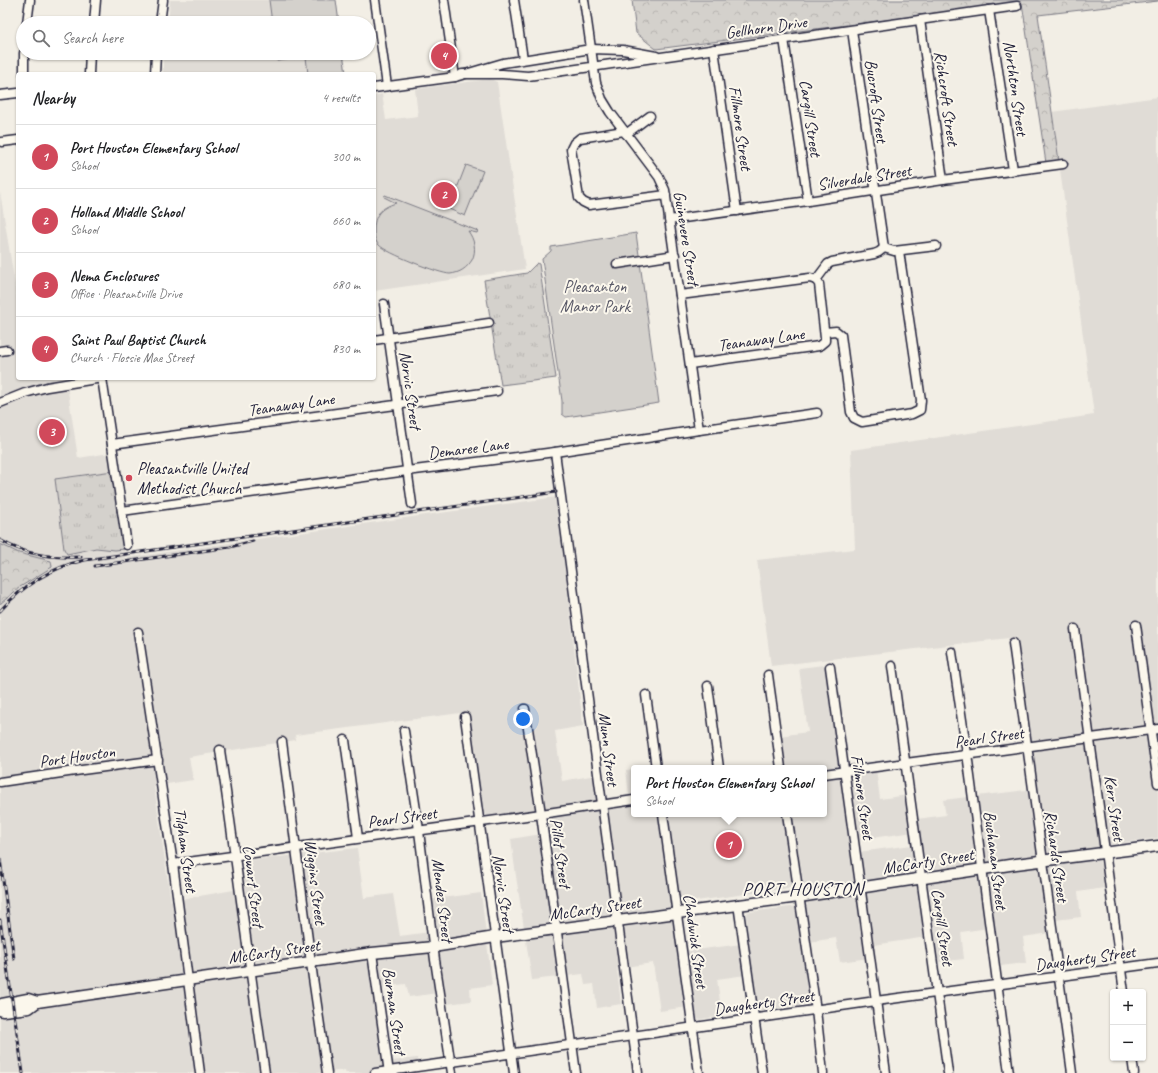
<!DOCTYPE html>
<html lang="en">
<head>
<meta charset="utf-8">
<style>
	:root { --surface:#fff; --page:#f2f2f2; --text:#202124; --muted:#757577; --line:#e0e0e0; --accent:#d1495b }
	body { margin:0; font-family:Caveat,sans-serif; background:var(--page); color:var(--text) }
	.controls { position:absolute; right:12px; bottom:12px; display:grid; overflow:hidden; border-radius:4px; box-shadow:0 1px 3px #0004 }
	.controls button { width:36px; height:36px; display:grid; place-items:center; padding:0; border:0; border-bottom:1px solid var(--line); background:var(--surface); color:var(--text); font:20px sans-serif }
	.you { position:absolute; left:523px; top:719px; width:14px; height:14px; margin:-10px; border:3px solid #fff; border-radius:50%; background:#1a73e8; box-shadow:0 0 0 6px #1a73e833 }
	.badge { display:grid; place-items:center; width:26px; height:26px; border-radius:50%; background:var(--accent); color:#fff; font-size:13px; font-weight:700 }
	.pin { position:absolute; translate:-50% -50%; border:2px solid #fff; box-shadow:0 1px 4px #0006 }
	.popup { position:absolute; left:631px; top:765px; width:196px; height:52px; box-sizing:border-box; display:grid; place-content:center; border-radius:4px; background:var(--surface); filter:drop-shadow(0 1px 3px #0005); font-size:13px; white-space:nowrap; color:var(--muted) }
	.popup b { font-size:15px; color:var(--text) }
	.popup::after { content:''; position:absolute; left:50%; top:100%; margin-left:-8px; border:8px solid transparent; border-top-color:var(--surface) }
	.list { margin:0; padding:0; list-style:none }
	h2 { display:flex; justify-content:space-between; align-items:center; height:52px; margin:0; padding:0 16px; font-size:17px }
	h2 small { font-size:13px; font-weight:400; color:var(--muted) }
	.list li { display:grid; grid-template-columns:26px 1fr auto; gap:12px; align-items:center; box-sizing:border-box; height:64px; padding:0 16px; border-top:1px solid var(--line) }
	.list b { display:block; font-size:15px; white-space:nowrap }
	.list p { margin:0; font-size:13px; white-space:nowrap; color:var(--muted) }
	.list em { font-size:13px; font-style:normal; color:var(--muted) }
	.icon { flex:none; width:22px; height:22px; fill:none; stroke:currentColor; stroke-width:2; stroke-linecap:round; stroke-linejoin:round }
	.map { position:relative; flex:none; width:1158px; height:1073px; overflow:hidden }
	.search { position:absolute; background:var(--surface); box-shadow:0 1px 3px #0004; left:16px; top:16px; width:360px; height:44px; display:flex; align-items:center; gap:10px; box-sizing:border-box; padding:0 14px; border-radius:22px; color:var(--muted); font-size:15px }
	.panel { position:absolute; background:var(--surface); box-shadow:0 1px 3px #0004; left:16px; top:72px; width:360px; height:308px; border-radius:4px }
	.map>svg:first-child { display:block }
	.built { fill:#e0dcd6 }
	.grass { fill:url(#grass-tufts); stroke:#7b7a84 }
	.forest { fill:url(#forest-crowns); stroke:#7b7a84 }
	.park { fill:#d4d1cc; stroke:#7b7a84 }
	.lines { fill:none; stroke-linecap:round; stroke-linejoin:round }
	.minor-casing { stroke:#22223b; stroke-width:11 }
	.major-casing { stroke:#22223b; stroke-width:13 }
	.minor { stroke:#fbf7ec; stroke-width:8 }
	.major { stroke:#fbf7ec; stroke-width:10 }
	.rail-casing { stroke:#22223b; stroke-width:3 }
	.rail { stroke:#fbf7ec; stroke-width:1.5; stroke-dasharray:4.5; stroke-linecap:butt }
	.poi-dot { fill:#d1495b; stroke:#fbf7ec; stroke-width:1.5 }
	.labels { text-anchor:middle; stroke-width:4; stroke-linejoin:round; paint-order:stroke }
	.street-label { font-size:17px; fill:#22223b; stroke:#fbf7ec }
	.park-label { font-size:17px; fill:#575766; stroke:#fbf7ec }
	.poi-label { font-size:17px; fill:#22223b; stroke:#fbf7ec; text-anchor:start }
	.quarter-label { font-size:19px; letter-spacing:1px; fill:#22223b; stroke:#fbf7ec }
</style>
</head>
<body>
<div class="map">
<svg width="1158" height="1073" viewBox="0 0 1158 1073">
	<defs>
		<pattern id="grass-tufts" width="24" height="20" patternUnits="userSpaceOnUse"><rect width="24" height="20" fill="#d4d1cc"/><path d="M3 7l-1-3M5 7V3M7 7l1-3M15 17l-1-3M17 17v-4M19 17l1-3" fill="none" stroke="#b6b3b0"/></pattern>
		<pattern id="forest-crowns" width="20" height="18" patternUnits="userSpaceOnUse"><rect width="20" height="18" fill="#d4d1cc"/><path d="M2 6a3 3 0 1 1 6 0M12 15a3 3 0 1 1 6 0" fill="none" stroke="#b6b3b0"/></pattern>
	</defs>
	<rect width="100%" height="100%" fill="#f2eee5"/>
	<filter id="ink" filterUnits="userSpaceOnUse"><feTurbulence type="fractalNoise" baseFrequency=".025" numOctaves="2"/><feDisplacementMap in="SourceGraphic" scale="8" xChannelSelector="R" yChannelSelector="G"/><feConvolveMatrix kernelMatrix="1 2 1 2 8 2 1 2 1" color-interpolation-filters="sRGB"/></filter>
	<g filter="url(#ink)">
		<g class="built">
			<path d="M170 0H336L340 23H168Z"/>
			<path d="M163 53H344L347 74H163Z"/>
			<path d="M490 79 497 82 525 269 374 291V96L382 94 386 120 418 116 415 89Z"/>
			<path d="M1158 97V838L1098 846 1104 888 1078 892 1081 917 1055 920 1057 932 1023 937 1026 963 1000 966 995 927 961 932 964 959 937 962 933 936 874 945 876 957 840 962 836 938 801 943 809 1004 758 1012 753 974 717 979 722 1016 696 1020 694 1006 660 1011 653 963 617 968 621 1004 597 1008 594 984 585 985 583 974 532 980 516 876 511 839 547 833 545 808 483 816 468 712 295 735 296 740 189 757 193 780 154 786 171 901 245 888 242 861 357 848 364 898 393 894 400 936 437 931 433 899 481 893 492 985 470 988 471 1001 447 1004 445 992 409 997 406 984 372 988 382 1062 417 1058 419 1073H346L345 1070 321 1073H0V192L18 303V378H66L78 458 110 453 125 558 440 513 557 497 583 726 555 731 562 781 602 774 606 798 629 795 626 770 634 769V814H783L793 884 789 888 682 903 679 901 688 951 749 943 746 914 748 912 807 905 792 814H824V768H784L779 736 808 732 799 668 832 664 847 773 876 769 880 799 908 795 914 832 857 840 859 852 920 844 917 819 946 815 943 800 1035 789 1017 637 771 666 757 560 855 549 851 450 1094 415 1052 112Z"/>
		</g>
		<g class="grass">
			<path d="M537 263 539 264 556 378 501 385 484 280 527 273Z"/>
			<path d="M113 471 124 549 115 550 96 548 67 554 64 549 55 479Z"/>
		</g>
		<g class="forest">
			<path d="M632 0H1158V1L1038 15 1059 161 1046 163 1022 3 656 49 636 33Z"/>
			<path d="M0 544 19 553 51 561 52 567 20 587 0 604Z"/>
		</g>
		<g class="park">
			<path d="M269 0H336L339 23H272Z"/>
			<path d="M276 53H343L346 74H308L306 57 277 61Z"/>
			<path d="M466 165 483 171 465 216 449 209Z"/>
			<path d="M385 195 478 231 477 233 468 231C474 239 477 250 472 260 467 268 460 273 450 274 440 274 386 253 379 245 375 241 374 237 374 231 374 215 380 208 396 203L384 197Z"/>
			<path d="M636 233 659 403 566 417 562 414V401L542 259 551 251V247Z"/>
		</g>
		<g class="lines">
			<g class="minor-casing">
				<g id="minor">
					<path d="M375 0 387 86"/>
					<path d="M444 0 455 77"/>
					<path d="M514 0 523 59"/>
					<path d="M584 0 596 83 602 99 610 112 659 177 665 190 699 430"/>
					<path d="M989 10 1013 170"/>
					<path d="M920 20 943 180"/>
					<path d="M27 23 30 0"/>
					<path d="M94 23 96 0"/>
					<path d="M160 23 163 0"/>
					<path d="M852 30 884 248"/>
					<path d="M784 39 808 201"/>
					<path d="M714 49 737 211"/>
					<path d="M24 74V53"/>
					<path d="M89 74 90 53"/>
					<path d="M155 74 156 53"/>
					<path d="M462 74H502L528 76 1017 6"/>
					<path d="M374 88 455 77 503 63 591 49 623 50 656 56"/>
					<path d="M0 95 18 93"/>
					<path d="M624 131 580 138 574 143 571 149 579 198 583 202 589 205 666 195"/>
					<path d="M626 134 650 116"/>
					<path d="M2 142 18 140"/>
					<path d="M669 220 808 201 943 180 1063 164"/>
					<path d="M884 248 894 251 936 246"/>
					<path d="M617 264 675 255"/>
					<path d="M816 280 828 264 832 262 874 254 879 252 884 248"/>
					<path d="M680 295 810 278 816 280"/>
					<path d="M384 304 412 504"/>
					<path d="M825 332 836 331 841 335 851 412 854 418 862 422 912 414 920 410 921 400 899 251"/>
					<path d="M374 340 489 323"/>
					<path d="M0 351 7 350"/>
					<path d="M690 364 819 346 825 341V338L819 284 816 280"/>
					<path d="M102 378 127 545"/>
					<path d="M0 403 25 393 47 387 102 378"/>
					<path d="M112 444 497 391"/>
					<path d="M555 452 638 1073"/>
					<path d="M122 511 407 471 555 452 699 430 817 413"/>
					<path d="M1136 625 1158 783"/>
					<path d="M1075 629 1124 992"/>
					<path d="M138 632 173 864 200 1073"/>
					<path d="M1013 643 1072 1073"/>
					<path d="M952 652 968 761 1009 1073"/>
					<path d="M892 666 948 1073"/>
					<path d="M830 667 886 1073"/>
					<path d="M768 675 781 768"/>
					<path d="M708 686 719 768"/>
					<path d="M646 695 656 768"/>
					<path d="M525 709 540 807 576 1073"/>
					<path d="M465 717 514 1073"/>
					<path d="M404 731 418 823 435 960 452 1073"/>
					<path d="M345 740 358 838"/>
					<path d="M282 742 313 978 327 1073"/>
					<path d="M220 750C236 858 249 966 265 1073"/>
					<path d="M824 774 1158 729"/>
					<path d="M0 782 82 770 158 760"/>
					<path d="M663 814 699 1073"/>
					<path d="M787 814 816 1010 823 1073"/>
					<path d="M173 864 541 814 634 800"/>
					<path d="M738 904 762 1073"/>
					<path d="M372 953 389 1073"/>
					<path d="M1132 1058 1134 1073"/>
					<path d="M375 1073 876 1001 1158 963"/>
				</g>
			</g>
			<g class="major-casing">
				<g id="major">
					<path d="M0 1006 2 1004 28 999 37 1002 372 953 433 947 495 937 799 897 1016 864 1158 846"/>
					<path d="M0 1010 3 1011 29 1008 37 1002"/>
				</g>
			</g>
			<use href="#minor" class="minor"/>
			<use href="#major" class="major"/>
			<g class="rail-casing">
				<g id="rail">
					<path d="M0 540C25 555 52 558 81 557"/>
					<path d="M95 566 230 547 253 541"/>
					<path d="M0 611C22 586 52 567 85 560L556 492"/>
					<path d="M0 859 14 959"/>
					<path d="M0 920 23 1073"/>
				</g>
			</g>
			<use href="#rail" class="rail"/>
		</g>
	</g>
	<circle class="poi-dot" cx="129" cy="478" r="4"/>
	<g class="labels">
		<g class="street-label">
			<text transform="translate(766 27) rotate(-8)" y="6">Gellhorn Drive</text>
			<text transform="translate(1016 88) rotate(82)" y="6">Northton Street</text>
			<text transform="translate(947 98) rotate(82)" y="6">Richcroft Street</text>
			<text transform="translate(877 101) rotate(82)" y="6">Bucroft Street</text>
			<text transform="translate(811 118) rotate(82)" y="6">Cargill Street</text>
			<text transform="translate(741 128) rotate(82)" y="6">Fillmore Street</text>
			<text transform="translate(864 177) rotate(-9)" y="6">Silverdale Street</text>
			<text transform="translate(687 238) rotate(81)" y="6">Guinevere Street</text>
			<text transform="translate(761 339) rotate(-8)" y="6">Teanaway Lane</text>
			<text transform="translate(411 390) rotate(82)" y="6">Norvic Street</text>
			<text transform="translate(291 404) rotate(-8)" y="6">Teanaway Lane</text>
			<text transform="translate(468 448) rotate(-7)" y="6">Demaree Lane</text>
			<text transform="translate(989 737) rotate(-8)" y="6">Pearl Street</text>
			<text transform="translate(609 749) rotate(83)" y="6">Munn Street</text>
			<text transform="translate(77 756) rotate(-8)" y="6">Port Houston</text>
			<text transform="translate(863 797) rotate(82)" y="6">Fillmore Street</text>
			<text transform="translate(1115 808) rotate(82)" y="6">Kerr Street</text>
			<text transform="translate(402 817) rotate(-8)" y="6">Pearl Street</text>
			<text transform="translate(186 850) rotate(82)" y="6">Tilgham Street</text>
			<text transform="translate(561 853) rotate(82)" y="6">Pillot Street</text>
			<text transform="translate(1057 856) rotate(82)" y="6">Richards Street</text>
			<text transform="translate(996 860) rotate(83)" y="6">Buchanan Street</text>
			<text transform="translate(928 861) rotate(-9)" y="6">McCarty Street</text>
			<text transform="translate(316 882) rotate(83)" y="6">Wiggins Street</text>
			<text transform="translate(254 886) rotate(83)" y="6">Cowart Street</text>
			<text transform="translate(504 893) rotate(82)" y="6">Norvic Street</text>
			<text transform="translate(443 900) rotate(83)" y="6">Mendez Street</text>
			<text transform="translate(595 908) rotate(-8)" y="6">McCarty Street</text>
			<text transform="translate(943 927) rotate(82)" y="6">Cargill Street</text>
			<text transform="translate(696 941) rotate(82)" y="6">Chadwick Street</text>
			<text transform="translate(274 951) rotate(-8)" y="6">McCarty Street</text>
			<text transform="translate(1085 958) rotate(-8)" y="6">Daugherty Street</text>
			<text transform="translate(764 1002) rotate(-8)" y="6">Daugherty Street</text>
			<text transform="translate(395 1011) rotate(82)" y="6">Burman Street</text>
		</g>
		<g class="park-label">
			<text x="595" y="292">Pleasanton<tspan x="595" dy="20">Manor Park</tspan></text>
		</g>
		<g class="poi-label">
			<text x="137" y="474">Pleasantville United<tspan x="137" dy="20">Methodist Church</tspan></text>
		</g>
		<g class="quarter-label">
			<text x="803" y="895">PORT HOUSTON</text>
		</g>
	</g>
</svg>
<div class="controls">
<button>+</button>
<button>−</button>
</div>
<div class="you"></div>
<div class="pin badge" style="left:729px;top:845px">1</div>
<div class="popup"><b>Port Houston Elementary School</b>School</div>
<div class="pin badge" style="left:444px;top:195px">2</div>
<div class="pin badge" style="left:52px;top:432px">3</div>
<div class="pin badge" style="left:444px;top:56px">4</div>
<div class="search"><svg class="icon" aria-label="search" viewBox="0 0 24 24"><circle cx="10" cy="10" r="6"/><path d="M15 15l6 6"/></svg>Search here</div>
<section class="panel">
<h2>Nearby<small>4 results</small></h2>
<ul class="list">
<li><span class="badge">1</span><div><b>Port Houston Elementary School</b><p>School</p></div><em>300 m</em></li>
<li><span class="badge">2</span><div><b>Holland Middle School</b><p>School</p></div><em>660 m</em></li>
<li><span class="badge">3</span><div><b>Nema Enclosures</b><p>Office · Pleasantville Drive</p></div><em>680 m</em></li>
<li><span class="badge">4</span><div><b>Saint Paul Baptist Church</b><p>Church · Flossie Mae Street</p></div><em>830 m</em></li>
</ul>
</section>
</div>
</body>
</html>
